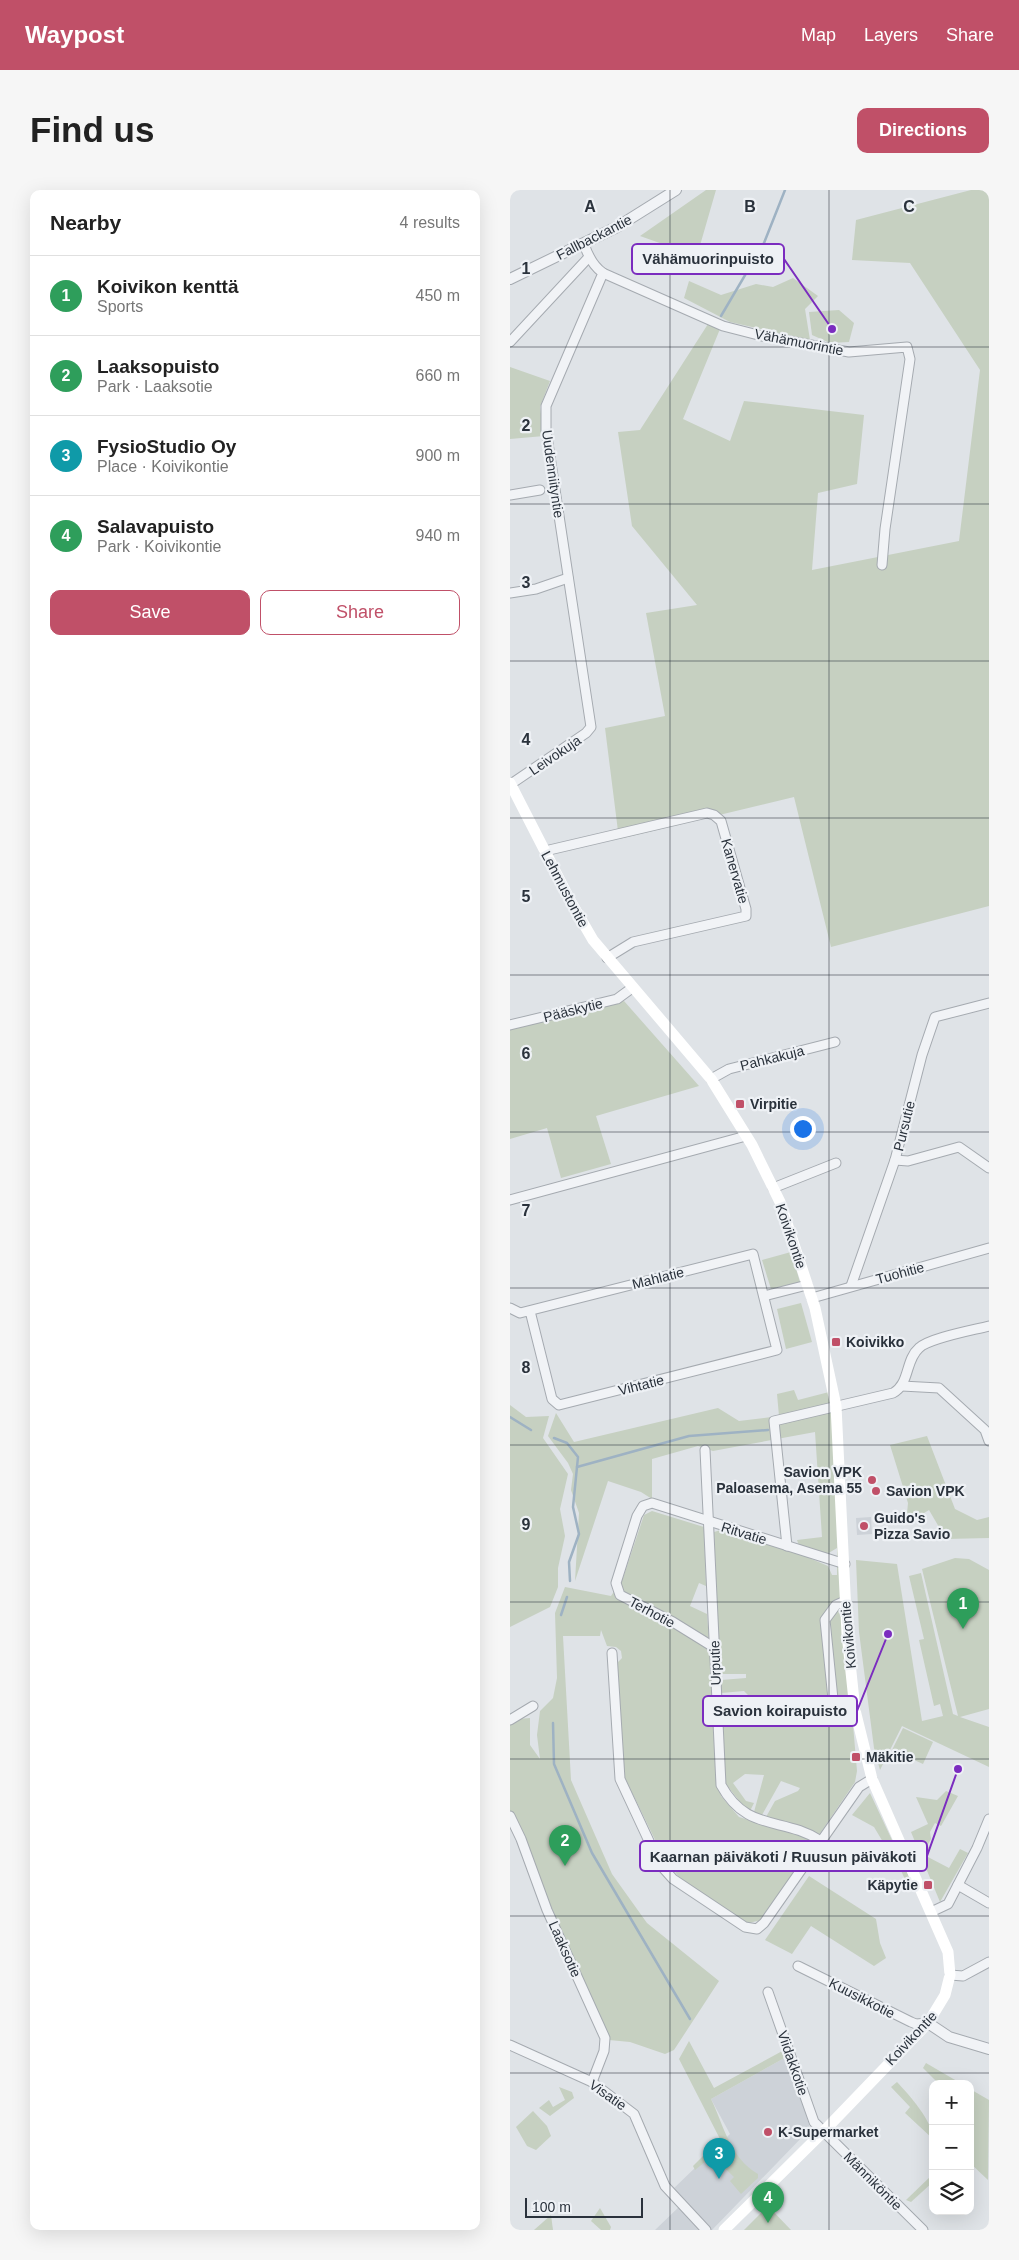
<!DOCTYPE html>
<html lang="en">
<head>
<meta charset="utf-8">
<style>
	:root { --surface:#fff; --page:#f6f6f6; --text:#222; --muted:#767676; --line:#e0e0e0; --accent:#c05068 }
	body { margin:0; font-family:Arial,sans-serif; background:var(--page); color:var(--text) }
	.controls { position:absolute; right:15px; bottom:15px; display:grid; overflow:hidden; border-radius:10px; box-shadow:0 5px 20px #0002 }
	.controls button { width:45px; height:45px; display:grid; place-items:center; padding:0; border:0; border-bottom:1px solid var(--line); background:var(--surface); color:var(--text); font:25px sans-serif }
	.scale { position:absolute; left:15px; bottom:12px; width:118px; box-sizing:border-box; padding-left:5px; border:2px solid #2a323c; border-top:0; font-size:14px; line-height:18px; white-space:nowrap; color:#2a323c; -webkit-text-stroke:4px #eef1f5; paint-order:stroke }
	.you { position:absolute; left:292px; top:938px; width:18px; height:18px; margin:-12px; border:4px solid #fff; border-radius:50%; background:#1a73e8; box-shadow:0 0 0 8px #1a73e833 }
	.badge { display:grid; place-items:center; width:32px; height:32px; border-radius:50%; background:var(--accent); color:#fff; font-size:16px; font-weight:700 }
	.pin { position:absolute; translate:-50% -41px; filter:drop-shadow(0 1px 2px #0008) }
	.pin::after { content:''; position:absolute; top:26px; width:18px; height:15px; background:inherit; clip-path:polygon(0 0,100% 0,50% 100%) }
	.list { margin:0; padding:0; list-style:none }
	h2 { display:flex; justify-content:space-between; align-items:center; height:65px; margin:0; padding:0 20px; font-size:21px }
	h2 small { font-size:16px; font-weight:400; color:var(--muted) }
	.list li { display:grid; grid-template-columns:32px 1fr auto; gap:15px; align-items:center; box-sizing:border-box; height:80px; padding:0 20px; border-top:1px solid var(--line) }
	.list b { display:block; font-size:19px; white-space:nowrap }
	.list p { margin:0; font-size:16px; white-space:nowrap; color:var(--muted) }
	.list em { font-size:16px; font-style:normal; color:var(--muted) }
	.actions { display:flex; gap:10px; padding:15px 20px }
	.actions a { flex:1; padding:11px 0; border:1px solid var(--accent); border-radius:10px; text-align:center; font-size:18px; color:var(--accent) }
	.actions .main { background:var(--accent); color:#fff }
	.icon { flex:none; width:28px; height:28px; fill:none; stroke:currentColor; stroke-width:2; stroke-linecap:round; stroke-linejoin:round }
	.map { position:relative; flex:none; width:479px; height:2040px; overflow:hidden; border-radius:10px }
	header { display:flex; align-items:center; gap:30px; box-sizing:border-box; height:70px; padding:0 25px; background:var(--accent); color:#fff }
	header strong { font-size:24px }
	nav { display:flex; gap:28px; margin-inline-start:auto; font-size:18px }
	.intro { display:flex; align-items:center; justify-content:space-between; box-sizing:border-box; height:120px; padding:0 30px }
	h1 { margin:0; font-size:35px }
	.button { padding:12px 22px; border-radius:10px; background:var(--accent); color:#fff; font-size:18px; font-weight:700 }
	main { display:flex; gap:30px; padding:0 30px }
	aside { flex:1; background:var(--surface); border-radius:10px; box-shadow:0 5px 20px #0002 }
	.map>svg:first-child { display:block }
	.built { fill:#cdd2d8 }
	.green { fill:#c6d0c1 }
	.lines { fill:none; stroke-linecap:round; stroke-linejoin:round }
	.stream { stroke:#9eb2c3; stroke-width:2.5 }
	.minor-casing { stroke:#a5aab0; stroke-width:11 }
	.tertiary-casing { stroke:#a5aab0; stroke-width:12 }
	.minor { stroke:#f1f3f6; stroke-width:9 }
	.tertiary { stroke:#f1f3f6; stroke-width:10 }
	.secondary { stroke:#fff; stroke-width:11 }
	.grid { fill:none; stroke:#2a323c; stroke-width:1; stroke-opacity:0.55 }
	.poi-dot { fill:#c05068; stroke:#eef1f5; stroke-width:2 }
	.labels { text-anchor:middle; stroke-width:4.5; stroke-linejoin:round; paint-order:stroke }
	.street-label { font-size:14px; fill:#2a323c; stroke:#eef1f5 }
	.poi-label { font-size:14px; font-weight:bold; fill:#2a323c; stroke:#eef1f5; text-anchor:start }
	.grid-label { font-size:16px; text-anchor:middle; font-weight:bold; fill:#2a323c; stroke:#eef1f5; stroke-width:4.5; stroke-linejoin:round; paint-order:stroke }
	.leader { fill:none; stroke:#7b2cbf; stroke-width:2 }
	.callout-dot { fill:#7b2cbf; stroke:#eef1f5; stroke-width:2 }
	.callout { fill:#eef1f5; stroke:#7b2cbf; stroke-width:2 }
	.callout-label { font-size:15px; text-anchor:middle; font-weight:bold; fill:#2a323c }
</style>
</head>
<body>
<header>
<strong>Waypost</strong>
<nav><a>Map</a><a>Layers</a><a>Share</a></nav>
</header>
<div class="intro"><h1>Find us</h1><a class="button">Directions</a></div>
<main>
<aside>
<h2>Nearby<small>4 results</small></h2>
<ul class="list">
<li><span class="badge" style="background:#2e9e5b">1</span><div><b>Koivikon kenttä</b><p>Sports</p></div><em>450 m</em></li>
<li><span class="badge" style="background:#2e9e5b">2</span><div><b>Laaksopuisto</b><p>Park · Laaksotie</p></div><em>660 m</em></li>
<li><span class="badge" style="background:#0f9aa8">3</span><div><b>FysioStudio Oy</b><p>Place · Koivikontie</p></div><em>900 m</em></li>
<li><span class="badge" style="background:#2e9e5b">4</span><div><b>Salavapuisto</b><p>Park · Koivikontie</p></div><em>940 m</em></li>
</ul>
<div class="actions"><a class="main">Save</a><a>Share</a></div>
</aside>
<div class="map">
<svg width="479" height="2040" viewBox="0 0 479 2040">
	<rect width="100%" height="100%" fill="#dfe3e7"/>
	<g class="built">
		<path d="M361 1327 362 1344 347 1345 346 1328Z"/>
		<path d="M278 1866 300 1938 297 1942 202 2040H145L172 2014 160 2002 220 1944 201 1909Z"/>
	</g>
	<g class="green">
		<path d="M196 0H206L191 52 189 67 130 46Z"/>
		<path d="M461 0H479V716L321 757 284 607 109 649 95 538 155 526 136 423 187 415 122 336 108 242 130 240 198 134 210 139 173 229 220 251 234 211 354 225 347 294 308 303 302 380 449 351 470 180 400 73 342 70 346 30Z"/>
		<path d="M283 88 308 106 295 119 300 150 220 132 174 108 179 91 211 105 246 94 263 97Z"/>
		<path d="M329 120 344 133 339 152 320 153 302 145 299 122Z"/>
		<path d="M0 177 40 191 30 217 34 246 0 249Z"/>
		<path d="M114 811 189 896 86 926 101 974 51 988 37 938 0 949V839Z"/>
		<path d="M281 1062 290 1092 261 1099 252 1070Z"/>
		<path d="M291 1113 302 1152 276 1159 267 1119Z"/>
		<path d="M284 1200 288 1210 319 1202 323 1214 330 1385 347 1581 345 1592 251 1730 235 1734 168 1686 151 1662 114 1586 107 1473 112 1468 111 1461 106 1457 97 1456 91 1440 90 1446H53L61 1590 102 1684 137 1733 209 1791 164 1860 155 1864 120 1852 99 1850 0 1622V1533L7 1529 20 1528V1555L30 1569 27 1545 30 1521 43 1508 47 1488 45 1423 55 1397 101 1406 113 1388 134 1325 142 1321 194 1337 196 1396 189 1393 180 1416 197 1424 211 1606 229 1627 252 1634 265 1611 288 1601 290 1598 271 1591 252 1625 244 1622 254 1585 235 1584 223 1593 236 1611 244 1613 240 1621 234 1617 215 1593 212 1511H233L239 1515V1506L234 1501 211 1503V1490L236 1488V1484H210L204 1342 211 1340 292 1365 318 1376 322 1385H327V1358L317 1364 289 1356 287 1350 312 1347 305 1242 203 1261 188 1256 142 1269V1309L131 1302 98 1291 65 1391 69 1323 61 1300 63 1284 58 1273 38 1246 46 1223 64 1252 208 1218 229 1231 269 1226 267 1204Z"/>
		<path d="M0 1215 16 1227 39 1226 33 1248 58 1284 50 1319 55 1346 48 1378V1397L40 1417 0 1437Z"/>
		<path d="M417 1246 445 1319 467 1330 479 1327V1348L436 1349 419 1320 396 1334 398 1313 380 1255Z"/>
		<path d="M445 1368 459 1369 479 1380V1519L450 1527 479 1537V1577L392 1536 370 1580 364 1558 349 1442 346 1370 387 1374 412 1531 433 1526 430 1514 424 1516 409 1450 414 1449 399 1386 411 1383 443 1524 448 1526 412 1379Z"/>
		<path d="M393 1538 423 1552 413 1574 382 1560Z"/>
		<path d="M436 1601 448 1606 431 1636 425 1633 420 1642 421 1649 417 1656 420 1658 416 1666 439 1678 450 1659 458 1663 430 1712 401 1642 418 1634 406 1607 427 1610Z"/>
		<path d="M360 1603 403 1695 398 1696 383 1663 379 1662 364 1637 342 1625Z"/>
		<path d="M299 1686 366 1729 370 1753 376 1768 364 1776 301 1736 282 1764 255 1750Z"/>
		<path d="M179 1851 204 1898 276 1859 278 1866 201 1909C214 1936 220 1968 248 1984V1988L231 2004 220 1991 224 1987 202 1966 185 1980 183 1976 210 1949 169 1869Z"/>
		<path d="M416 1873 452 1894H429L413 1878Z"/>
		<path d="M387 1892C399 1905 423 1931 423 1949L395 1923 400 1917 381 1897Z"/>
		<path d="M49 1897 62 1902 64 1908 40 1926 29 1918 39 1910 43 1917 55 1910Z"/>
		<path d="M460 1899 479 1910 478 1990 460 1973Z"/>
		<path d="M23 1921 37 1936 41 1946 26 1960 17 1956 6 1937Z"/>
		<path d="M423 1984V1992L401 2012 396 2010Z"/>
		<path d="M258 2016 281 2040H234Z"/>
		<path d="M90 2018 101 2037 100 2040H91L81 2031Z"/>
		<path d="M41 2025 43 2040H24Z"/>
	</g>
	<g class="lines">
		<g class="stream">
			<path d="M211 126 254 53 275 0"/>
			<path d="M0 1227 21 1240"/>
			<path d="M44 1248 57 1253 68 1267 63 1317 69 1344 59 1372 60 1391"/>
			<path d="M67 1277 179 1246 258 1240"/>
			<path d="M51 1425 57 1407"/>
			<path d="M43 1533 44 1574 82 1663 180 1829"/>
		</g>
		<g class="minor-casing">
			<g id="minor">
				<path d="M93 83 213 136 252 146 339 162 397 157 400 169 375 339 372 375"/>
				<path d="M0 152 79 67"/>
				<path d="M0 305 30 300"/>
				<path d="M0 403 26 399 58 388"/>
				<path d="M1 594 76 543 81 537 36 240V216L93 83C83 76 78 66 74 54"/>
				<path d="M35 661 197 623 204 625 211 631 236 719V726L123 752 97 768"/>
				<path d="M0 835 107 809 122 798"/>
				<path d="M201 889 219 879 325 852"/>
				<path d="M385 970 398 971 449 957 479 978"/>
				<path d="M263 998 326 973"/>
				<path d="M0 1010 236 946"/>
				<path d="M341 1096 385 970 412 865 425 827 479 813"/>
				<path d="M254 1106 297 1095"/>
				<path d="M302 1108 479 1058"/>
				<path d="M0 1118 10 1123C87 1103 165 1084 243 1064L267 1160 49 1215 42 1209 20 1121"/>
				<path d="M392 1196 429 1198 475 1240 479 1251"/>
				<path d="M195 1260 211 1595C237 1643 273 1626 311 1651"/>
				<path d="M277 1356 264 1231 383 1203C400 1194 395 1170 409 1158 419 1148 464 1140 479 1136"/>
				<path d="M335 1411 326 1415 315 1430 324 1519 345 1520"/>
				<path d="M205 1458 163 1432 110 1405 106 1393 127 1326 133 1316 142 1313 335 1374"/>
				<path d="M102 1463 110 1589 145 1664 154 1679 163 1689 235 1737 247 1739 254 1733 349 1597 362 1589"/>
				<path d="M0 1530 23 1516"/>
				<path d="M0 1626 11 1649 37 1720 95 1848 94 1861 82 1892"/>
				<path d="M448 1695 479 1713"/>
				<path d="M421 1722 438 1714 467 1658 479 1629"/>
				<path d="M288 1776 401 1832 406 1834 418 1833"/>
				<path d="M440 1785 453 1786 479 1772"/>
				<path d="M258 1802 304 1932 413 2040"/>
				<path d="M0 1855 82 1892 124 1924 155 1996 196 2040"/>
			</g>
		</g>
		<g class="tertiary-casing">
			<g id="tertiary">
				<path d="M0 89 107 37 166 0"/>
				<path d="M418 1833 439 1847 479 1859"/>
			</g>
		</g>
		<use href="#minor" class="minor"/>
		<use href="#tertiary" class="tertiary"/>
		<path class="secondary" d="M0 593 61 712 83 750 201 889 242 955 270 1012 305 1118 326 1216 337 1444 345 1520 362 1589 438 1762 440 1785 435 1805 418 1833 313 1942 214 2040"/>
	</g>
	<path class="grid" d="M160 0V2040M319 0V2040M0 157H479M0 314H479M0 471H479M0 628H479M0 785H479M0 942H479M0 1098H479M0 1255H479M0 1412H479M0 1569H479M0 1726H479M0 1883H479"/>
	<g class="poi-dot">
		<rect x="225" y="909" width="10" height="10" rx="2.5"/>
		<rect x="321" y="1147" width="10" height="10" rx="2.5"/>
		<circle cx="362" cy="1290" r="5"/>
		<circle cx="366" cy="1301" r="5"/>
		<circle cx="354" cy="1336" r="5"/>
		<rect x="341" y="1562" width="10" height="10" rx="2.5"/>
		<rect x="413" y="1690" width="10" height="10" rx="2.5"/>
		<circle cx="258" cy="1942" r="5"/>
	</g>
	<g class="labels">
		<g class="street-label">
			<text transform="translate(84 47) rotate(-27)" y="5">Fallbackantie</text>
			<text transform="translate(289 152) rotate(11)" y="5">Vähämuorintie</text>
			<text transform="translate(43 284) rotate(82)" y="5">Uudenniityntie</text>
			<text transform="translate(45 565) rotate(-34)" y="5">Leivokuja</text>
			<text transform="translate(225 681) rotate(74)" y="5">Kanervatie</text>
			<text transform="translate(55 699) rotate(62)" y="5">Lehmustontie</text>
			<text transform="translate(63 820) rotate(-14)" y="5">Pääskytie</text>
			<text transform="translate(262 868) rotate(-14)" y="5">Pahkakuja</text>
			<text transform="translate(394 936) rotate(-76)" y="5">Pursutie</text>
			<text transform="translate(281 1046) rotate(71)" y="5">Koivikontie</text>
			<text transform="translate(390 1083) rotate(-15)" y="5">Tuohitie</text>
			<text transform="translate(148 1088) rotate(-14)" y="5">Mahlatie</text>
			<text transform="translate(131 1195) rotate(-14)" y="5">Vihtatie</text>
			<text transform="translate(234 1343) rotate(17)" y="5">Ritvatie</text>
			<text transform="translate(142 1422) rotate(28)" y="5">Terhotie</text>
			<text transform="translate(338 1445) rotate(-95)" y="5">Koivikontie</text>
			<text transform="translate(205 1473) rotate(-92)" y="5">Urputie</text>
			<text transform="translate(55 1759) rotate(66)" y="5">Laaksotie</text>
			<text transform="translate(352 1808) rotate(27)" y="5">Kuusikkotie</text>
			<text transform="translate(401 1848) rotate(-47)" y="5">Koivikontie</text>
			<text transform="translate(283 1873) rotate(71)" y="5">Viidakkotie</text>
			<text transform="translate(98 1905) rotate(35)" y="5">Visatie</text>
			<text transform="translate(363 1991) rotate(45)" y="5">Männiköntie</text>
		</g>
		<g class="poi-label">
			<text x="240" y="919">Virpitie</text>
			<text x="336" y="1157">Koivikko</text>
			<text x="352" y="1287" text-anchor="end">Savion VPK<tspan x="352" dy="16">Paloasema, Asema 55</tspan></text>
			<text x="376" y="1306">Savion VPK</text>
			<text x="364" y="1333">Guido's<tspan x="364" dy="16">Pizza Savio</tspan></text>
			<text x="356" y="1572">Mäkitie</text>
			<text x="408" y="1700" text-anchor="end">Käpytie</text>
			<text x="268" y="1947">K-Supermarket</text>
		</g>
	</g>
	<g class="grid-label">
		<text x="80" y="22">A</text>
		<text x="240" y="22">B</text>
		<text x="399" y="22">C</text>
		<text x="16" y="84">1</text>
		<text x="16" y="241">2</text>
		<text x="16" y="398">3</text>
		<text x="16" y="555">4</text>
		<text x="16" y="712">5</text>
		<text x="16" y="869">6</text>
		<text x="16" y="1026">7</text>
		<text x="16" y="1183">8</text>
		<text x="16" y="1340">9</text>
	</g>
	<path class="leader" d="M322 139L274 69M378 1444L347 1521M448 1579L417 1666"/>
	<g class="callout-dot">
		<circle cx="322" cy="139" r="5"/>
		<circle cx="378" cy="1444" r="5"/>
		<circle cx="448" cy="1579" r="5"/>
	</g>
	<g class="callout">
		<rect x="122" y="54" width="152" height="30" rx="5"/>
		<rect x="193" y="1506" width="154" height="30" rx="5"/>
		<rect x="130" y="1651" width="287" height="30" rx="5"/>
	</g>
	<g class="callout-label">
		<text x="198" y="74">Vähämuorinpuisto</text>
		<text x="270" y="1526">Savion koirapuisto</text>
		<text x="273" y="1672">Kaarnan päiväkoti / Ruusun päiväkoti</text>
	</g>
</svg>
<div class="controls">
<button>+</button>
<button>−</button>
<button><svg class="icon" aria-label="layers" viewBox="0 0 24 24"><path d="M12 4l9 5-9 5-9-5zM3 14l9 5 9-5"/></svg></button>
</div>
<div class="scale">100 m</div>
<div class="you"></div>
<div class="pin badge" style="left:453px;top:1439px;background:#2e9e5b">1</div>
<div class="pin badge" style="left:55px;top:1676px;background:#2e9e5b">2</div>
<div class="pin badge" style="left:209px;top:1989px;background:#0f9aa8">3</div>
<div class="pin badge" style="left:258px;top:2033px;background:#2e9e5b">4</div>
</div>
</main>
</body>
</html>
